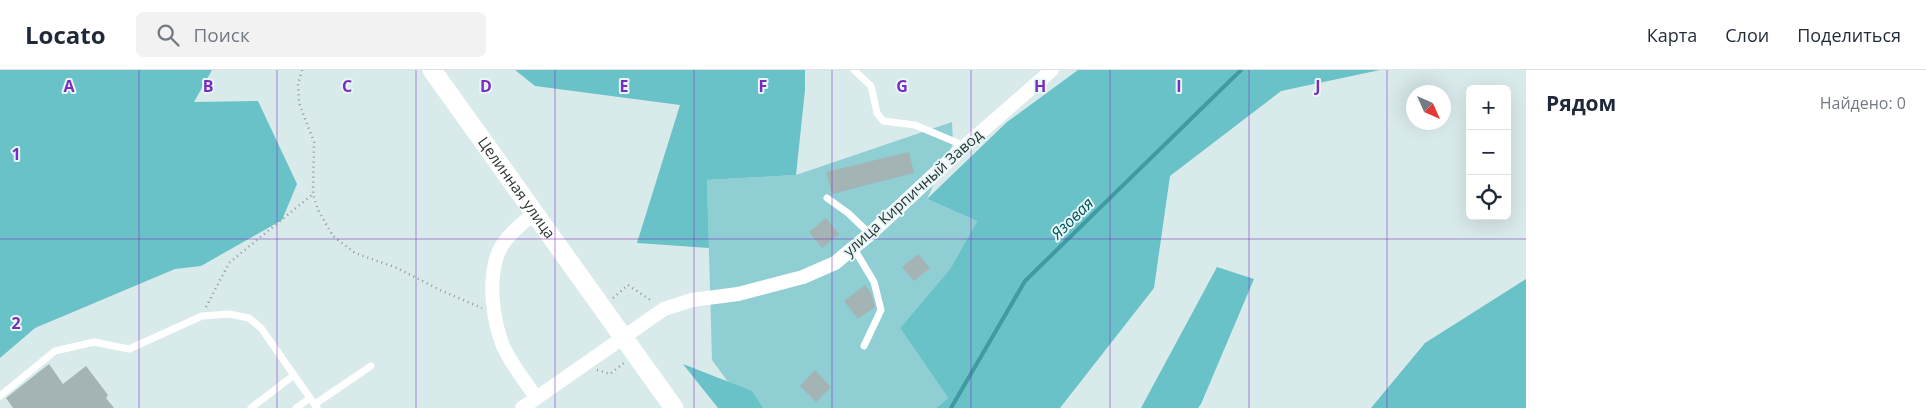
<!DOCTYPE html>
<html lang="ru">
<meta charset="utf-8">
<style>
:root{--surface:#fff;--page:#f2f2f3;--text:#1f2937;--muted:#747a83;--line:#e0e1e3}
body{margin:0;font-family:"Open Sans",sans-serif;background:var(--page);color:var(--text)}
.controls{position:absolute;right:15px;top:15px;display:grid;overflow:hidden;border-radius:8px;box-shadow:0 5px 20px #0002}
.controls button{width:45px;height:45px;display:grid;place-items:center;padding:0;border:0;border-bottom:1px solid var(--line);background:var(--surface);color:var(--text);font:25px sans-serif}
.compass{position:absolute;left:1406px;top:15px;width:45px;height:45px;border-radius:50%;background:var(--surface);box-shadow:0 5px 20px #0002;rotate:135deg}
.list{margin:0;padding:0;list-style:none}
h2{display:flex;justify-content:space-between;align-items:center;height:65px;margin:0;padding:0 20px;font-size:21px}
h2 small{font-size:16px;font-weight:400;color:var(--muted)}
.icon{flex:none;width:28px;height:28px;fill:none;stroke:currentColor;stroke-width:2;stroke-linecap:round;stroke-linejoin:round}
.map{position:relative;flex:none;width:1526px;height:338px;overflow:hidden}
header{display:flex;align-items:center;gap:30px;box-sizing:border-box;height:70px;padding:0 25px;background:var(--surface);border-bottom:1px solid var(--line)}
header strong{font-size:24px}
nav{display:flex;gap:28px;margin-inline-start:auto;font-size:18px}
.search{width:350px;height:45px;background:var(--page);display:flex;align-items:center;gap:12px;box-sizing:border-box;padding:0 18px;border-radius:8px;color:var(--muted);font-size:19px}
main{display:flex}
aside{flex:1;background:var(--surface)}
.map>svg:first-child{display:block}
.green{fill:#8fced3}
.forest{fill:#69c2c8}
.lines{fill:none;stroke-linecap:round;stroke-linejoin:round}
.stream{stroke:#3f9aa1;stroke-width:4}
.building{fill:#a4b3b4}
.path{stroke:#8e9a9b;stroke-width:2.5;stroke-dasharray:1 4;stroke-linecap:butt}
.service{stroke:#fff;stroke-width:7}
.minor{stroke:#fff;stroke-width:14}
.secondary{stroke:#fff;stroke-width:19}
.grid{fill:none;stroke:#7b2cbf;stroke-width:1;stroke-opacity:0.55}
.labels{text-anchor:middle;stroke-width:4;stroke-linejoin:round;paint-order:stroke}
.street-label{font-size:15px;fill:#2f3535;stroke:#e6f7f8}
.water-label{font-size:16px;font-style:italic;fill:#00555a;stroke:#e6f7f8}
.grid-label{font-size:16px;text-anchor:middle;font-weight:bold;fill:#7b2cbf;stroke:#e6f7f8;stroke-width:4;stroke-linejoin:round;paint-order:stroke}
</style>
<header>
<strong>Locato</strong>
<div class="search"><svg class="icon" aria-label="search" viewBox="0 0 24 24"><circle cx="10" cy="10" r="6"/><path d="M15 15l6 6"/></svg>Поиск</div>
<nav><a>Карта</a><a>Слои</a><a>Поделиться</a></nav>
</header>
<main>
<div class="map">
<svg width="1526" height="338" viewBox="0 0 1526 338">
<rect width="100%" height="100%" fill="#d9eaeb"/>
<path class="green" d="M952 52 953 74 927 129 977 151 950 199 900 258 948 328 936 338H747L712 290 707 110 796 105Z"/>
<path class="forest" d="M0 0H212L194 32 258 31 297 114 282 150 201 196 175 199 35 258 0 288Z
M515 0H805V20L796 105 707 110 709 178 637 173 680 35 535 16Z
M1078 0H1380L1281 21 1170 106 1154 218 1060 338H936L948 328 900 258 950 199 977 151 927 129 1007 52Z
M1217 197 1254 209 1201 334 1198 338H1141Z
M1526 209V338H1371L1425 273Z
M683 294 752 321 763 338H718Z"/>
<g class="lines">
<path class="stream" d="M951 338 1025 211 1241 0"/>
</g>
<path class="building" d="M909 82 914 103 832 124 826 102Z
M826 148 839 164 822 178 809 162Z
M918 184 930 198 914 211 902 197Z
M865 215 871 223 875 237 858 249 844 231Z
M49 294 63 314 86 296 108 325 106 328 114 338H13L6 328Z
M815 300 831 317 816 332 800 316Z"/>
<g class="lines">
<path class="path" d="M302 0 298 14 299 33 314 72 313 124 318 140 333 166 355 183 397 198 440 220 482 238
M613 228 628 215 652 231
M206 237 229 193 313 124
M597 300 610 304 624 293"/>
<path class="service" d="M854 0 871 16 877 43 883 51 915 55 965 76
M827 128 848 143 870 164
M853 177 874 212 881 240 864 276
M0 326 55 281 94 272 129 279 202 246 229 244 249 248 261 258 317 338
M315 334 371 296
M251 338 294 305
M296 338 310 328"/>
<path class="minor" d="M535 143C522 153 502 169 497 186 488 213 493 250 503 276 511 294 526 312 536 328
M522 338 664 239 692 230 738 224 803 207 835 193 870 164 965 76 1052 0"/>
<path class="secondary" id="s1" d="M432 0 674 338"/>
</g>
<path class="grid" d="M139 0V338M277 0V338M416 0V338M555 0V338M694 0V338M832 0V338M971 0V338M1110 0V338M1249 0V338M1387 0V338M0 169H1526"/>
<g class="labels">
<g class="street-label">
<text dy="5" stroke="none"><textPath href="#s1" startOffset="145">Целинная улица</textPath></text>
<text transform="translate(913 123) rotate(-42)" y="5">улица Кирпичный Завод</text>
</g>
<g class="water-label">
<text transform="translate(1072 148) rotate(-44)" y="6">Язовая</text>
</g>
</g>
<g class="grid-label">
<text x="69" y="22">A</text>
<text x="208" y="22">B</text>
<text x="347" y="22">C</text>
<text x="486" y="22">D</text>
<text x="624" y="22">E</text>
<text x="763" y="22">F</text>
<text x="902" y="22">G</text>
<text x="1040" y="22">H</text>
<text x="1179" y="22">I</text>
<text x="1318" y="22">J</text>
<text x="16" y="90">1</text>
<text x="16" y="259">2</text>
</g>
</svg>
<div class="controls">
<button>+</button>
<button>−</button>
<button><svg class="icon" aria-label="locate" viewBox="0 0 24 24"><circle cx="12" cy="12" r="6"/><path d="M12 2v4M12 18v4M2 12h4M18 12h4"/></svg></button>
</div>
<svg class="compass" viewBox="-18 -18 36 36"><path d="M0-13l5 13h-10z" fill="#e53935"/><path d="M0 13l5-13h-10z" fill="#747a83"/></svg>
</div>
<aside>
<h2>Рядом<small>Найдено: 0</small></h2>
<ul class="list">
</ul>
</aside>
</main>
